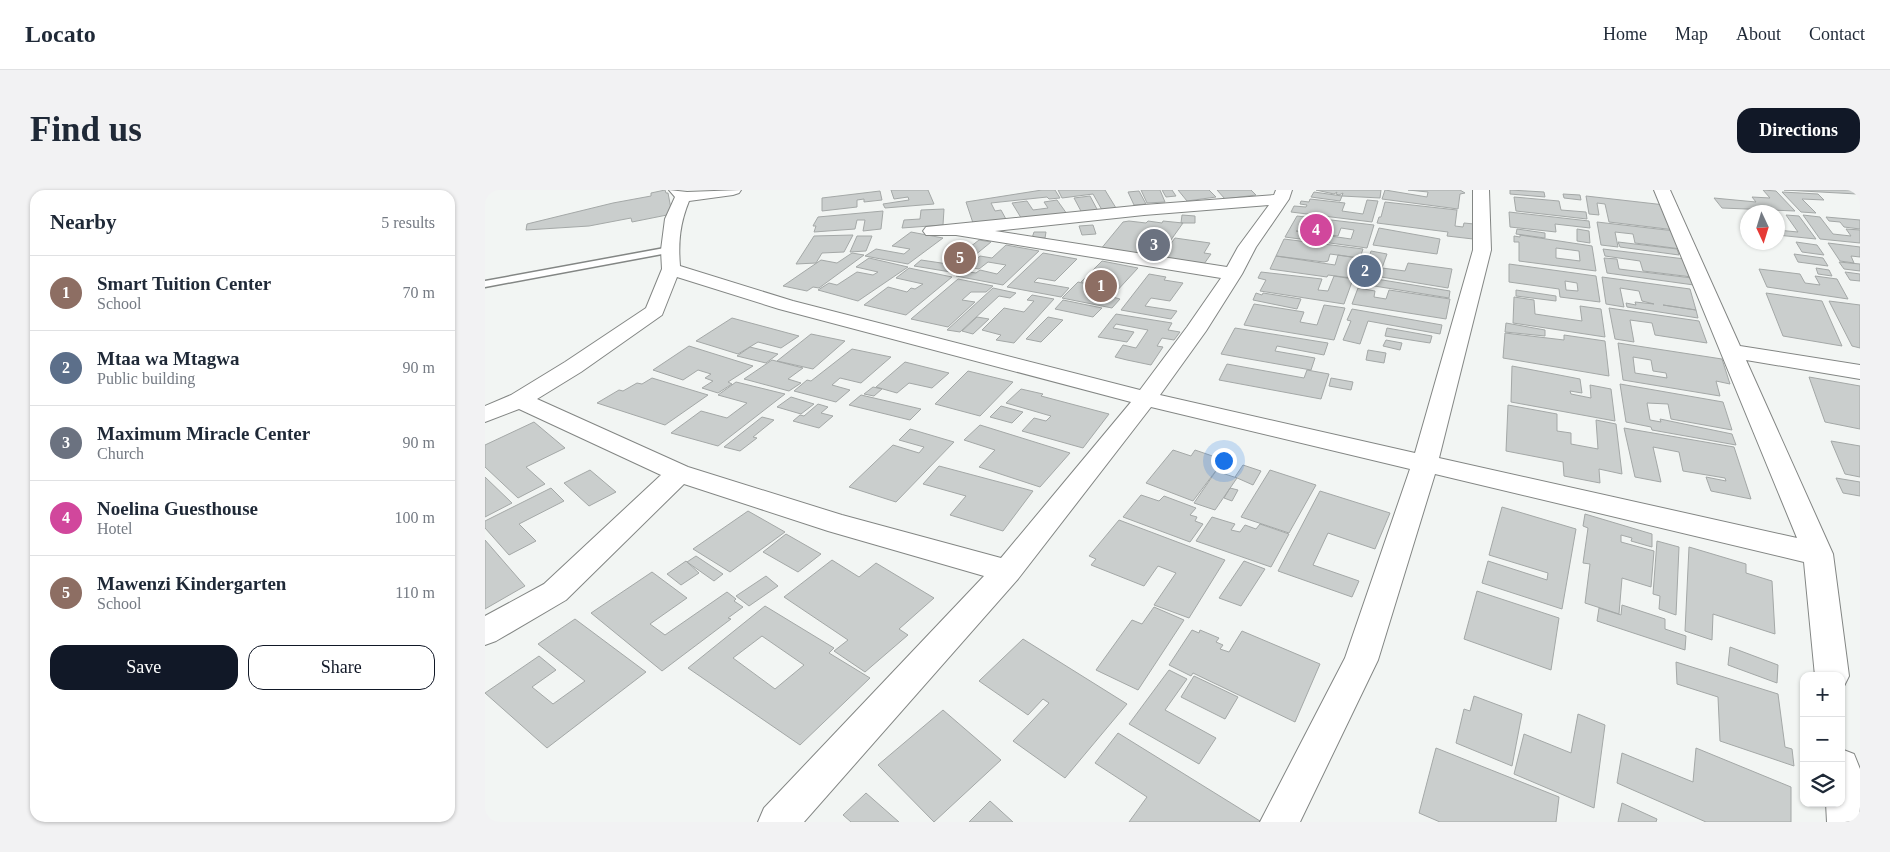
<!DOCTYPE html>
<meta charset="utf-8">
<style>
:root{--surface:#fff;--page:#f2f2f3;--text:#1f2937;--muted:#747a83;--line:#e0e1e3;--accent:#111827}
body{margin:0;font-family:Georgia,serif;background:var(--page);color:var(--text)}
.controls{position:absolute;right:15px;bottom:15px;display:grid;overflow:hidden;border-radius:10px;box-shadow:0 1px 4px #0004}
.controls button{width:45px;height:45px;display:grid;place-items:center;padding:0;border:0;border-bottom:1px solid var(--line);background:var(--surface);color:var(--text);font:25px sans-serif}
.compass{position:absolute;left:1255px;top:15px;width:45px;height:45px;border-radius:50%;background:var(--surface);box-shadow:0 1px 4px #0004;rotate:176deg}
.you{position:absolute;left:738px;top:270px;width:18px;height:18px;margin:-12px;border:4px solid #fff;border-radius:50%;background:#1a73e8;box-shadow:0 0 0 8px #1a73e833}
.badge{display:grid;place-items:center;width:32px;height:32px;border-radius:50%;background:var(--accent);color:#fff;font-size:16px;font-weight:700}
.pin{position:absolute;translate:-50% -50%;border:2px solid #fff;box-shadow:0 1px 5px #0006}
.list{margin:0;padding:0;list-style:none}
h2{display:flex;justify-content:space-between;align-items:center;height:65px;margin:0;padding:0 20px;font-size:21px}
h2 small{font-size:16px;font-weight:400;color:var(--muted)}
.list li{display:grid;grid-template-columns:32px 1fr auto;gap:15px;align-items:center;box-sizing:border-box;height:75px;padding:0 20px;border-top:1px solid var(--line)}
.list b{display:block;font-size:19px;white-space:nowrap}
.list p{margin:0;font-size:16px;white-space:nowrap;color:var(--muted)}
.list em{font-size:16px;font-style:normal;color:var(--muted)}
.actions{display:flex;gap:10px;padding:15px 20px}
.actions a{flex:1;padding:11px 0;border:1px solid var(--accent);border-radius:15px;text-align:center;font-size:18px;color:var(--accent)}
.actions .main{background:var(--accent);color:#fff}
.icon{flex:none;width:28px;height:28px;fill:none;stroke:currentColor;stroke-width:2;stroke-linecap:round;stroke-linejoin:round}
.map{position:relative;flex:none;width:1375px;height:632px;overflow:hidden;border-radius:15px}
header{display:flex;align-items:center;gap:30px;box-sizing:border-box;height:70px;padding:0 25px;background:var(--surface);border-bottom:1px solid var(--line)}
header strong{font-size:24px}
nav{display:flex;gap:28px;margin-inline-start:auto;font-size:18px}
.intro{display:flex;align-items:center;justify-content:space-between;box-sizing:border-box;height:120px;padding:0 30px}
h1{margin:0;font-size:35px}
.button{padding:12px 22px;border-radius:15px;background:var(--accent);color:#fff;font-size:18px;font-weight:700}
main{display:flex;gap:30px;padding:0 30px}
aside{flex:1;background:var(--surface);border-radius:15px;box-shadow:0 1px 4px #0004}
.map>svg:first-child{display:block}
.building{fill:#cacecd;stroke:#a4a8a7;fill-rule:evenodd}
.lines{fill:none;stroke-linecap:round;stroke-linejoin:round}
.service-casing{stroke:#838684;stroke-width:3}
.minor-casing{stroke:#838684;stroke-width:2}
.service{fill:#fff;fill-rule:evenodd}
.minor{fill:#fff;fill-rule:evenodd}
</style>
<header>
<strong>Locato</strong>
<nav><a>Home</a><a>Map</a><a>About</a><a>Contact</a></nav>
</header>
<div class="intro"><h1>Find us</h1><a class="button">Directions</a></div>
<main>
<aside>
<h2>Nearby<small>5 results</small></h2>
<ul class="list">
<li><span class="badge" style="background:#8d6e63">1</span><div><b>Smart Tuition Center</b><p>School</p></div><em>70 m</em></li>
<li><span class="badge" style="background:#5c6f8a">2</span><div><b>Mtaa wa Mtagwa</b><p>Public building</p></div><em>90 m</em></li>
<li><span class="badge" style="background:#6b7280">3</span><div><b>Maximum Miracle Center</b><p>Church</p></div><em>90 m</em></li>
<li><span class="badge" style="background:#d1479c">4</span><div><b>Noelina Guesthouse</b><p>Hotel</p></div><em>100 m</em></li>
<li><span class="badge" style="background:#8d6e63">5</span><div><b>Mawenzi Kindergarten</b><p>School</p></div><em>110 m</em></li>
</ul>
<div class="actions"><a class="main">Save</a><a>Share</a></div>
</aside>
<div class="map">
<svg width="1375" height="632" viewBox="0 0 1375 632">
<rect width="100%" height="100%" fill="#f2f5f3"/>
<path class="building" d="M180 0 181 3H183L187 24 147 32 146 28 104 36 41 40 42 34 128 13 166 6V3Z
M406 0H443L449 14 400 18 398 14 424 10 423 7 409 9Z
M557 0H570L575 8 564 9 562 7 506 13 510 21 516 20 522 31 489 36 481 12Z
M573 0H620L631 18 617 20 608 4 577 8Z
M656 0H675L680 12 662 13Z
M677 0H687L691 6 681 7Z
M693 0H724L731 7 702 11Z
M732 0H766L771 5 740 9Z
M831 0H896L895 8 857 6 858 3 854 5 851 4 852 2 849 4Z
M900 0 942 7 943 2 923 0H975L980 3 975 4 973 19 897 9Z
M1025 0 1059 2 1060 7 1025 4Z
M1278 0 1291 1 1310 21 1237 18 1229 8 1271 12 1267 7 1285 8Z
M1299 0H1367L1372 4Z
M395 1 397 10 379 12V9L372 10V17L337 21V8Z
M654 1 661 14 649 15 643 2Z
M829 2 857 6 855 11 826 7Z
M1297 2 1333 4 1339 10 1317 9 1331 23 1316 22Z
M1078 4 1095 5 1096 10 1079 8Z
M605 6 613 21 597 23 589 8Z
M1101 6 1180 15 1190 40 1124 32 1120 14 1112 13 1114 25 1104 24Z
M1029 7 1074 11 1076 20 1101 22 1102 29 1031 21Z
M825 9 860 13 857 21 878 24 882 10 893 11 887 32 806 22 809 16 821 17 822 15 815 14 816 11 824 12Z
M572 10 582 24 538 31 527 13 542 11 548 20 563 18 559 12Z
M900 12 972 20 970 36 978 37 979 33 989 34 988 49 962 46 963 42 892 33 894 27H896Z
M459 19 458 35 417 38 419 30 435 29 436 20Z
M398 21 396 39 378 41 380 30H372L370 39 329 42 331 36H328L329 34 333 27Z
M1024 22 1104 31 1105 38 1070 34 1071 42 1025 37Z
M697 25 710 26V33H696Z
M1301 25 1314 26 1331 49 1292 45V40L1313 42Z
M1318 25 1335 27 1348 44 1366 46 1361 39 1375 40V53L1335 49Z
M812 26 889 35 882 58 800 47ZM856 38 869 40 866 49 811 41 853 46Z
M1341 27 1375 30V39L1359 37 1355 32 1344 31Z
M644 31 661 33 663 31 677 33 678 31 698 33 673 68 615 60 638 32Z
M1112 32 1190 41 1196 59 1150 53 1148 44 1130 42 1133 57 1116 55Z
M608 35 611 44 597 45 594 36Z
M894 38 955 49 952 64 888 55Z
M1032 39 1060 43V48L1031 44Z
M1092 39 1104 41 1105 53 1092 51Z
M426 42 458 48 423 74 380 66 391 59 419 64 425 59 407 56Z
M549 42H561L560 48H547Z
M368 45 359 62 337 63 331 73 311 74 329 46Z
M1035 45 1107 56 1111 81 1034 71V52H1029V46L1035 47ZM1071 58 1094 61 1095 71 1071 68Z
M372 46H387L381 61 365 62Z
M690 48 725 53 719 63 726 64 719 74 676 67Z
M799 49 878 59 875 68 845 64 843 71 839 72 791 66Z
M494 50 506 52 489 66 476 64Z
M1133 52 1192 59 1194 65 1135 57Z
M1311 52 1332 55 1339 65 1317 62Z
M1343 53 1375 57V67L1366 66 1369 73 1355 71Z
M521 55 554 61 518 95 471 86 477 81 491 83 495 80 512 84 521 75 503 72 494 79 482 77 495 66 507 68Z
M1118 59 1200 69 1207 87 1158 81 1155 71 1120 66Z
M886 61 902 64 897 78 920 81 923 73 967 79 963 98 878 84Z
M367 63 379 65 334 98 328 97 322 101 298 96 336 70 352 73Z
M558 63 592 69 570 91 553 88 549 92 584 98 576 107 522 97Z
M1309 64 1338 68 1343 76 1313 72Z
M853 65 872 68 866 88 843 85 842 87 785 79 791 66 850 75Z
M474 66 489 68 472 83 429 76 436 70 463 74Z
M384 68 423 77 373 111 333 100 344 93 352 95 372 82 388 85 393 82 371 77Z
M1119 68 1132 69 1134 79 1207 88 1209 95 1122 83Z
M617 71 653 78 629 104 608 100 613 95 596 92Z
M1354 72 1375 74V81L1359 79Z
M1024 74 1111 86 1115 112 1075 107 1074 99 1024 92ZM1080 91 1092 93 1093 101 1081 100Z
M424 78 467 87 421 125 379 115 403 97 422 102 426 98 430 99 438 94 411 88Z
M1331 78 1344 80 1347 86 1333 84Z
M1274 79 1315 84 1320 93 1335 95 1330 86 1352 89 1363 109 1282 97Z
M776 82 837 89 833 100 843 101 849 86 868 89 859 114 775 101 781 90 773 88Z
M1360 82 1375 84V91L1365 90Z
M664 84 681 87 679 90 698 93 685 111 666 108 660 116 692 121 686 129 636 120Z
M879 87 965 101 964 108 877 94Z
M1117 87 1205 99 1211 120 1178 115 1211 120 1213 128 1142 117 1141 113 1151 115 1150 112 1169 114 1157 111 1154 101 1135 98 1139 117 1121 114Z
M473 89 508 96 501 102H486L477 110 490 112 463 137 426 129Z
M593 92 610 96 605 101 635 109 627 118 577 108Z
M508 98 531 103 525 108 514 106 475 142 462 140Z
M873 98 890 101 889 107 901 109 904 100 965 109 961 129 867 114Z
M1031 100 1071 106V111L1031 106Z
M771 103 777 105 778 103 816 109 812 119 768 110Z
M1281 103 1337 111 1357 156 1298 146Z
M547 105 569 109 529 153 511 150 516 145 497 140 519 118 539 122 549 111 542 110Z
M1029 107 1049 110 1050 124 1097 131 1095 116 1116 119 1120 147 1028 133Z
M578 110 617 118 608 127 570 119Z
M1344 111 1375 115V158L1367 156Z
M769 114 819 122 815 132 832 135 839 115 860 118 849 150 759 135Z
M1124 118 1214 131 1222 153 1170 145 1167 133 1145 130 1149 152 1130 149Z
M867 119 957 135 955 144 883 131 875 154 858 150 866 131 862 130Z
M631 124 687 133 683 140 695 142 689 150 677 148 672 156 678 157 666 175 642 170 630 167 638 155 651 158 663 140 631 134 628 138 649 142 642 152 613 147Z
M492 127 504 129 488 144 477 141Z
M563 127 578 130 556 152 541 149Z
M247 128 314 146 296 158 273 152 253 164 211 151Z
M1021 133 1060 140V146L1020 142Z
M750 138 843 153 839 165 792 156 790 161 830 168 826 180 736 164Z
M902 138 947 146 945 153 900 146Z
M1020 143 1079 150V145L1120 151 1124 186 1018 168Z
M326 144 360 151 328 179 292 171Z
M901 150 917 153 915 160 898 156Z
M1133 153 1237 169 1245 194 1231 191 1235 206 1138 190ZM1148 167 1166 170 1168 181 1181 183 1182 188 1150 183Z
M204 156 268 176 243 192 247 194 233 203 217 198 228 191 220 188 226 184 213 180 198 190 168 180Z
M265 157 293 164 281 173 252 166Z
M367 159 406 167 376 193 355 188 347 195 365 200 351 212 309 201 322 190 326 191Z
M883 160 901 163 899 173 881 170Z
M287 170 318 178 303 189 316 193 304 201 259 189Z
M420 172 464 183 447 198 424 193 412 203 391 197Z
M742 174 819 188 822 180 844 184 836 209 734 190Z
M1027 176 1095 189 1097 203 1085 201 1086 204 1106 208 1105 195 1126 199 1130 231 1026 212Z
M483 181 528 192 495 226 450 214Z
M1324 187 1375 196V239L1340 232Z
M167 188 223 205 180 235 112 213 134 200 138 201 152 193 157 194Z
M846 188 868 192 866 200 844 196Z
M251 192 300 204 233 256 186 243 216 221 242 228 262 213 233 205Z
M1135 194 1238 212 1247 240 1186 229 1183 214 1162 213 1165 230 1176 232 1175 229 1247 244 1251 255 1167 240 1166 237 1141 232Z
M388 197 397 199 389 206 379 204Z
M536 199 558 204 556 206 624 224 598 258 537 241 549 228 561 231 566 226 521 213Z
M376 205 436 219 425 230 364 215Z
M306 207 329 214 316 224 292 217Z
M333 214 343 217 336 223 348 226 334 238 308 231 315 225 319 226Z
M1023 215 1072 224V241L1086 243V254L1113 259 1111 230 1131 234 1137 284 1114 279 1115 293 1079 286 1078 272 1021 261Z
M516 216 538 222 527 233 505 227Z
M277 227 289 230 268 247 272 248 255 261 239 257Z
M49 232 80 258 41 277 60 294 33 308 0 277V255Z
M495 235 585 263 555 297 494 277 510 260 479 250Z
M1139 238 1249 257 1266 309 1226 301 1221 287 1241 291 1240 288 1198 281 1194 262 1168 257 1176 292 1150 287Z
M425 239 469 252 411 312 364 297 408 255 434 263 439 257 414 250Z
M1346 251 1375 256V287L1360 284Z
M688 260 706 266 710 260 739 270 708 311 661 293Z
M758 275 776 281 768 295 750 287Z
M454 276 548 301 518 341 465 325 481 306 438 294Z
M105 280 131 302 104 316 79 293Z
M785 280 831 295 804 343 756 327Z
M731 281 752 288 730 320 709 313Z
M0 287 27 313 0 327Z
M1351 288 1375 292V306L1358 303Z
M66 298 79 311 34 334 51 351 24 365 0 338V331Z
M745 298 753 300 747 311 739 308Z
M835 301 905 323 890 359 843 343 828 375 874 391 867 407 793 381Z
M656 305 674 311 679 306 711 318 705 325 712 327 710 331 718 334 705 352 638 327Z
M1017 317 1091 339 1077 419 997 393 1003 371 1062 390 1063 383 1004 365Z
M263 321 300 342 245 382 208 359Z
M1100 324 1167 344V357L1146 351 1147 348 1136 345V352L1169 361 1166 397 1137 388 1134 424 1100 413 1105 374 1098 373 1103 338 1098 336Z
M727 327 750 334 746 340 755 342 760 335 771 339 775 334 804 344 786 377 711 351Z
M634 330 740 370 704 428 669 415 691 383 673 376 659 396 606 375 611 369 604 366Z
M301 344 336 364 313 382 278 362Z
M0 350 40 396 0 419Z
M1172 351 1194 357 1191 425 1174 419 1175 406 1168 404Z
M1204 357 1261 374V383L1287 391 1290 444 1228 424 1227 450 1200 441Z
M211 366 238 384 229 391 202 372Z
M347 370 374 387 391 373 449 408 414 439 423 445 380 482 349 461 363 450 299 407Z
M201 371 214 383 196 395 182 384Z
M759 371 780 379 756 416 734 408Z
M167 382 202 408 165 434 180 445 242 402 251 409 249 411 258 417 243 428 246 429 177 481 106 423Z
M281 386 293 396 264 416 251 406Z
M992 401 1074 428 1066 480 979 449Z
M1137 415 1180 429V439L1201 446 1200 460 1112 431 1114 418 1136 425Z
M280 416 349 458 344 463 385 488 315 555 203 478ZM277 446 319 475 290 499 248 468Z
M669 417 699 430 653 500 611 480 647 430 657 434Z
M90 429 161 482 62 558 0 503 54 466 71 480 47 497 68 514 100 491 53 454Z
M707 440 714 443 715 440 734 448 731 452 738 455 735 459 744 462 757 441 835 474 810 532 708 483 706 486 684 475Z
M538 449 642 514 580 588 528 551 564 513 558 509 543 525 494 491Z
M1245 457 1293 475 1292 493 1243 475Z
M1191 472 1293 504 1300 557 1307 559 1309 576 1235 551 1233 507 1192 494Z
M684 480 702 489 680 520 731 548 714 574 644 534Z
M709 486 753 507 740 529 696 507Z
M989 506 1037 524 1027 576 971 553 979 519 985 521Z
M458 520 516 570 449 632 393 575Z
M1093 524 1120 535 1109 618 1029 584 1039 544 1086 563Z
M633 543 775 631 774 632H644L662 607 610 573Z
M951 558 1074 607 1071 632H955L934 623Z
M1211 558 1306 597V632H1221L1132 593 1137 563 1208 592Z
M381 603 414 632H366L358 625Z
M505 611 528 632H484Z
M1137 613 1172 629 1171 632H1133Z"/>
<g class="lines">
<g class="service-casing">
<path id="service" d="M185 57 188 58V62L0 97V91Z"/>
</g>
<g class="minor-casing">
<path id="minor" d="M184 0 202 2 256 0 254 3 248 5 204 11C195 33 193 52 195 76L308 111 655 200 702 137 736 88 471 45H441L438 41 441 37 659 15 789 5 791 0H807L804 9 771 57 757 84 721 141 675 205 930 263 988 60V0H1004L1006 60 954 268 1312 348 1169 0H1185L1255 156 1375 175V189L1261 170 1348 364 1364 486 1359 496 1356 497V486H1330L1319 372 950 284 893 470 815 632H775L860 468 925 279 666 217 533 389 319 632H273L279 618 499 386 343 341 199 294 81 410 11 451 0 455V426L59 394 176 285 34 219 0 232V216L26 205 80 172 161 118 177 79 176 60 180 29 190 7ZM784 15 753 57 742 77 510 41 659 25ZM192 87 294 119 646 212 516 368 357 325 203 277 52 209 96 182 177 125Z
M1356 559 1369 564 1375 579V632H1342L1341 613H1356Z"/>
</g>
<use href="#service" class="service"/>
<use href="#minor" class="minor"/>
</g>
</svg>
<div class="controls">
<button>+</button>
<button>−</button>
<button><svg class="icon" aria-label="layers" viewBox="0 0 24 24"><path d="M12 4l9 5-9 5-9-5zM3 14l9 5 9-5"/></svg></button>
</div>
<svg class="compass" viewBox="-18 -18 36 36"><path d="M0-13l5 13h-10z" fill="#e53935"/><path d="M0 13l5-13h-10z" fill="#747a83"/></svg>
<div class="you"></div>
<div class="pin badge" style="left:616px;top:96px;background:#8d6e63">1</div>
<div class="pin badge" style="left:880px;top:81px;background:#5c6f8a">2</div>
<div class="pin badge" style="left:669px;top:55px;background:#6b7280">3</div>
<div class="pin badge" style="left:831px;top:40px;background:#d1479c">4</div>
<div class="pin badge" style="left:475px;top:68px;background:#8d6e63">5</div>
</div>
</main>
